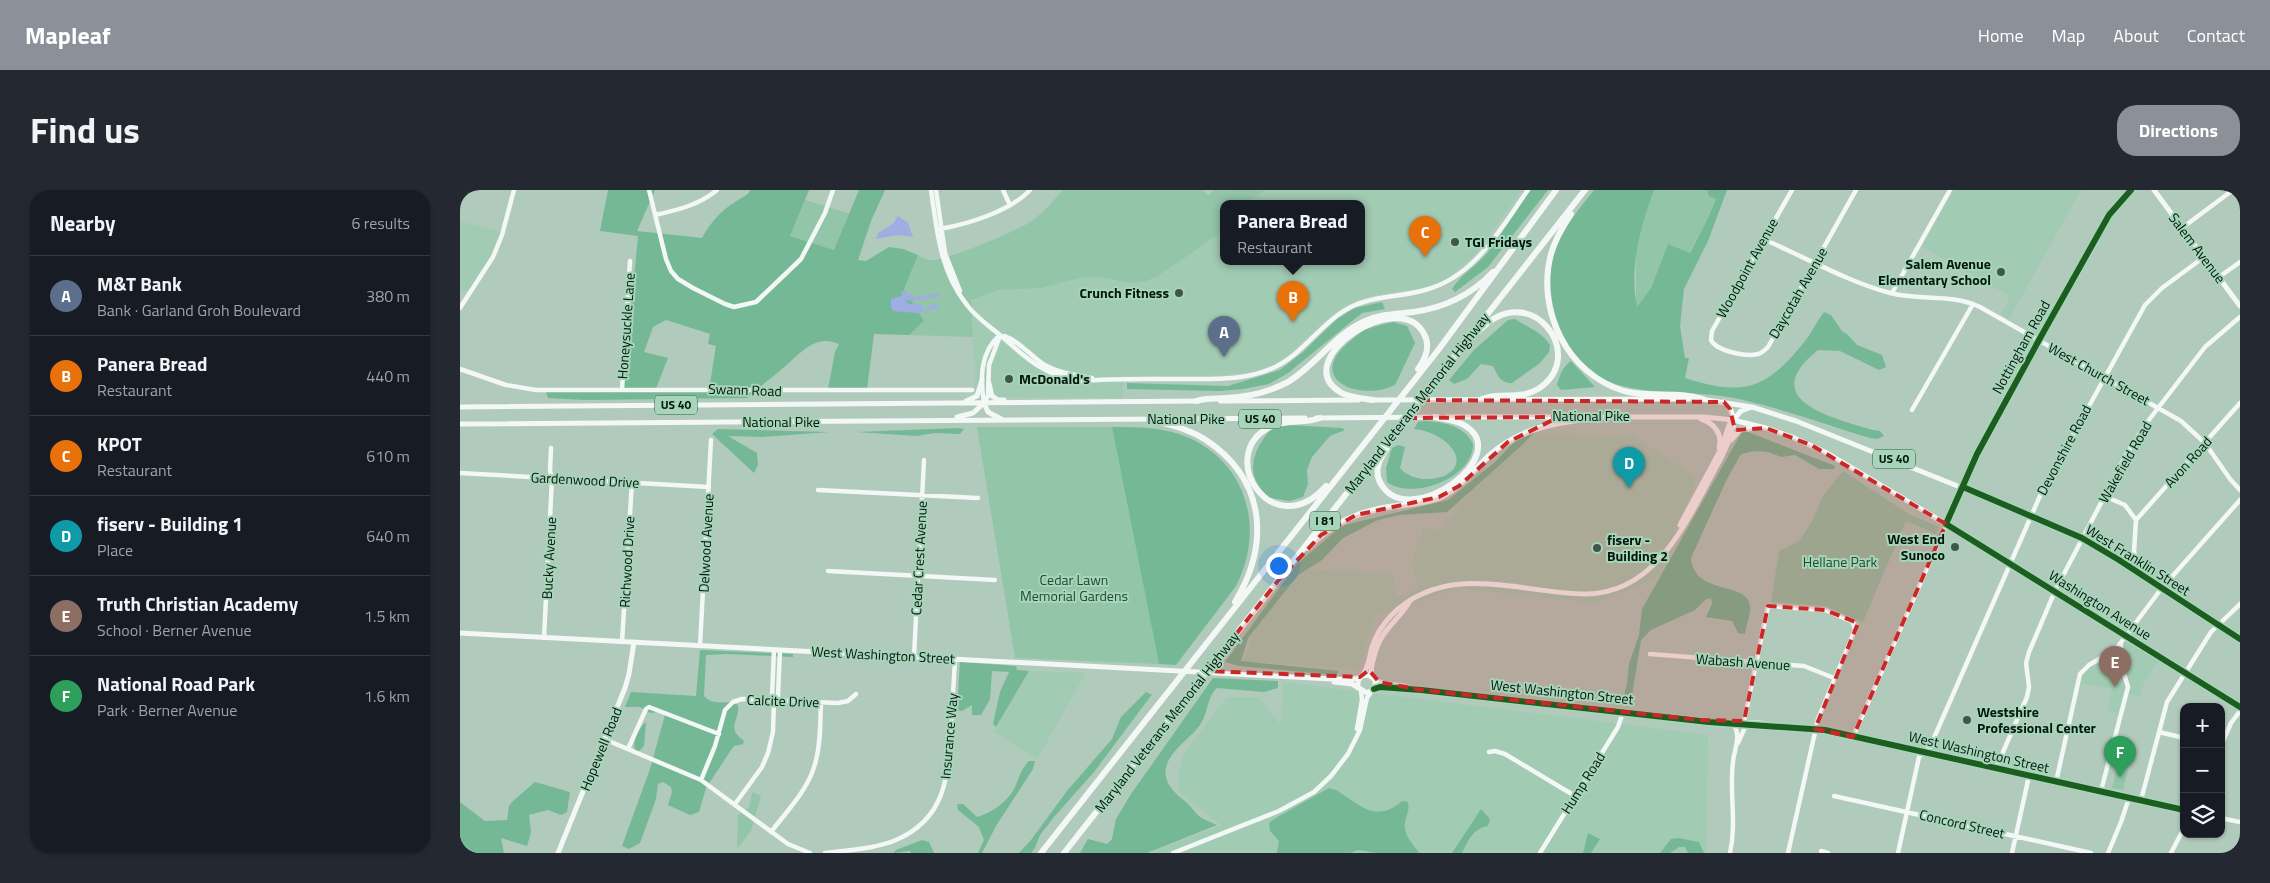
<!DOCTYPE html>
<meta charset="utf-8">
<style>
:root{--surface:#171b24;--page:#242831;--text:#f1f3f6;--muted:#9ea1a6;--line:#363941;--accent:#8c9099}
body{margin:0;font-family:"Titillium Web",sans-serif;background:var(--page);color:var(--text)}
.controls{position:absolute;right:15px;bottom:15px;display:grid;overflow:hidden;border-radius:10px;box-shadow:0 1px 4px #0004}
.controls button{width:45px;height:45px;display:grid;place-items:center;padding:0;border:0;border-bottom:1px solid var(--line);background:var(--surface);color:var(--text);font:25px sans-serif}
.you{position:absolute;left:818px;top:375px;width:18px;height:18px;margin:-12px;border:4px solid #fff;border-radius:50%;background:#1a73e8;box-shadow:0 0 0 8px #1a73e833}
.badge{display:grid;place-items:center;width:32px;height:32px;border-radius:50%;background:var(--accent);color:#fff;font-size:16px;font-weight:700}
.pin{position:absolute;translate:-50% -41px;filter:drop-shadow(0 1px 2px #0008)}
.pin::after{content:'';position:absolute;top:26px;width:18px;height:15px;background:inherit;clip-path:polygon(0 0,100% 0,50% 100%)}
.popup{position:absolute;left:760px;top:10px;width:145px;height:65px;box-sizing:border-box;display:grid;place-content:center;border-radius:10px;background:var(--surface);filter:drop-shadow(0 1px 4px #0005);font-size:16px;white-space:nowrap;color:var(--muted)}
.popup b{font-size:19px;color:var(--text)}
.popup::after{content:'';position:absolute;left:50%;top:100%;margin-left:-10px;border:10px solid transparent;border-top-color:var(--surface)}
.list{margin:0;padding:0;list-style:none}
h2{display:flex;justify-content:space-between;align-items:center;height:65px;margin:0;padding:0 20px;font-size:21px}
h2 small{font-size:16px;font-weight:400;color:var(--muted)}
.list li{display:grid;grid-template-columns:32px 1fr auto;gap:15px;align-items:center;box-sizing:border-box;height:80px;padding:0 20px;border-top:1px solid var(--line)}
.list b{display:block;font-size:19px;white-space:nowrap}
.list p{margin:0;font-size:16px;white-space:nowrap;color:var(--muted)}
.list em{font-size:16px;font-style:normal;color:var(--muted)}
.icon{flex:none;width:28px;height:28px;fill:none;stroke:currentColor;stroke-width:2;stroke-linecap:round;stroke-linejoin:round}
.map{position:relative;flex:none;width:1780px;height:663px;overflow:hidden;border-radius:20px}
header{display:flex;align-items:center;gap:30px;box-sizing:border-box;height:70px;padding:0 25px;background:var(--accent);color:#fff}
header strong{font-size:24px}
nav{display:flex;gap:28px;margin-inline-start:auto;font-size:18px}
.intro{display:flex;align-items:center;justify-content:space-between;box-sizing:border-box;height:120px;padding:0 30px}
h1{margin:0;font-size:35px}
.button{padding:12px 22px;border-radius:20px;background:var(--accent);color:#fff;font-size:18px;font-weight:700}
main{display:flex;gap:30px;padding:0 30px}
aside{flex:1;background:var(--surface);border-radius:20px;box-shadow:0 1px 4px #0004}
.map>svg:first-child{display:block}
.built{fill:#a2cbb3}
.green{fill:#93c5a9}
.forest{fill:#75b896;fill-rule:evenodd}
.water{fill:#9fade3}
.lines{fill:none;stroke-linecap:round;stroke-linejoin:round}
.minor{stroke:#f3f7f5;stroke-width:4.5}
.major{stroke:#f3f7f5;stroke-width:5}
.highway{stroke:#f3f7f5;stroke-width:6}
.cycleway-casing{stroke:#a6d5b9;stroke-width:9}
.cycleway{stroke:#1b5e20;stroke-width:6}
.marked{fill:#cc2727;fill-opacity:0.2;stroke:#cc2727;stroke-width:4;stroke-dasharray:10 6;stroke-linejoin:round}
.poi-dot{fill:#41554a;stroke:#a6d5b9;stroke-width:2}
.labels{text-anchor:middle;stroke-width:4;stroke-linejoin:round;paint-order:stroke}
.shield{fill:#a6d5b9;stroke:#354f41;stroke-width:1}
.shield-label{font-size:12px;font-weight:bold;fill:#05160d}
.poi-label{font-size:14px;font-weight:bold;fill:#05160d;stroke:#a6d5b9;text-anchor:start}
.street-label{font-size:14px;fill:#05160d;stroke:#a6d5b9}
.park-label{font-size:14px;fill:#1f4a34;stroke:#a6d5b9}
</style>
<header>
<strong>Mapleaf</strong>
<nav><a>Home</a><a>Map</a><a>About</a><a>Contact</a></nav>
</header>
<div class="intro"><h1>Find us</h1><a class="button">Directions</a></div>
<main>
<aside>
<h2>Nearby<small>6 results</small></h2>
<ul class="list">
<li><span class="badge" style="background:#5c6f8a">A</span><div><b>M&amp;T Bank</b><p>Bank · Garland Groh Boulevard</p></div><em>380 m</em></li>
<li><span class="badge" style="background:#e8710a">B</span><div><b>Panera Bread</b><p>Restaurant</p></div><em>440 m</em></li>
<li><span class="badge" style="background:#e8710a">C</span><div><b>KPOT</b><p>Restaurant</p></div><em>610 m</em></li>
<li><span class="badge" style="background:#0f9aa8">D</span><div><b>fiserv - Building 1</b><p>Place</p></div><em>640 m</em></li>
<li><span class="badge" style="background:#8d6e63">E</span><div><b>Truth Christian Academy</b><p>School · Berner Avenue</p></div><em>1.5 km</em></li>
<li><span class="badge" style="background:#2e9e5b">F</span><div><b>National Road Park</b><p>Park · Berner Avenue</p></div><em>1.6 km</em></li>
</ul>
</aside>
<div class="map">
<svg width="1780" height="663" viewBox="0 0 1780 663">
<rect width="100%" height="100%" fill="#b0cabb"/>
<path class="built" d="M805 0H1062L1018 61 996 82 982 91 962 98 913 105 897 110 880 119 865 131 828 165 814 174 797 181 765 185 663 186V208L516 207 511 110 539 100 582 98 620 88 637 87 656 91 684 92 698 86 764 39V71H902V13H786Z
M1494 0H1621L1549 129 1541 124 1550 106 1462 57Z
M0 31 45 43 33 71 12 103 0 99Z
M1073 245 1172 246 1237 287 1196 388 1136 413 997 398 916 426 899 479 784 471 797 434 843 379 932 383 937 407 959 399 952 374 963 338 981 342 1011 298Z
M1664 451 1698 471 1683 495 1680 506 1664 503 1658 523 1647 520 1652 499 1619 493 1622 486 1630 477 1638 474H1650Z
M569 481 626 483 577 569 534 542Z
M823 492 1248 545 1246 663H690L761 635 719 601 718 587 723 565 767 507H798L821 535Z"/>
<path class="green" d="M603 0H742L749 6 754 0H805L786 13H764L763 41 698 86 684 92 670 93 637 87 620 88 582 98 539 100 511 110 513 147 449 145 464 131 444 99 458 65C461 67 466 69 469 70 484 72 560 40 573 30 585 21 594 10 603 0Z
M1194 0H1247L1256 8 1248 28 1229 63 1208 55 1191 98 1176 118V60L1183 30Z
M345 10 391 24 374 60 330 46Z
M517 237H652L699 474 555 468Z
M1383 281 1449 324 1479 337 1476 344 1446 331 1403 432 1365 416 1311 412 1319 361 1339 351 1351 333 1363 306Z
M1658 574 1669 576 1663 600 1652 598Z
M292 602 301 606 291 641 277 659 278 625 289 618Z"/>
<path class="forest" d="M148 0H195L177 41 242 48C255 25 266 17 288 4L290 0H349L330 46 374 60 399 0H425L411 31 398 70 406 71 429 57 443 59 458 65 444 99 464 131 449 145 414 144 407 199H368L375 162 379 154C355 143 340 164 323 178 311 189 298 197 287 208L125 210 88 208 86 202H163L178 46 140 41ZM206 130 250 144 248 154 256 156 249 200 195 201 208 168 184 162 193 137Z
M1070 0H1088L1028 77 995 102 992 99C1001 84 1017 76 1028 62 1043 43 1056 20 1070 0Z
M1134 0H1194C1180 38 1169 77 1177 117L1191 98 1208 54 1230 63 1248 28 1256 9 1249 6 1247 0H1267L1248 51 1224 99 1220 136 1225 168H1229L1225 188C1284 207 1307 199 1345 151 1352 142 1357 131 1364 122L1371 125 1382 141 1388 145 1397 155 1422 165 1426 177 1419 180 1380 161 1358 160C1295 210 1373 228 1413 240L1420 241 1424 246 1417 249 1410 248C1367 235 1323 219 1279 209 1238 200 1195 206 1155 194 1104 178 1078 104 1096 57 1104 36 1120 18 1134 0Z
M922 112 925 119 902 123 828 183 809 194 783 199 759 201 667 199V193L768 196 820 180 843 162 877 129 895 118Z
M1055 129C1068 138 1081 141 1090 155L1089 162 1080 173 1052 193C1040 193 1038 186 1033 176L1021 174 1007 189 994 194 989 190 1014 160 1048 130Z
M933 132 947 136 955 153 935 195C901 212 845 190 888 153 894 148 900 142 907 139 915 136 924 134 933 132Z
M1111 171 1135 197 1101 200 1097 195C1100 185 1102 177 1111 171Z
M965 231C984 232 1005 236 1013 254 1014 288 952 311 927 292L926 278 932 258 938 255 945 257 940 278C960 302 1021 284 986 252 977 245 966 240 954 239L958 232Z
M828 235 882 238 885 240 870 246 852 267 847 280 848 294 843 307 830 311 810 308C782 285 793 259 813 237Z
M652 237C678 237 703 237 727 247 788 273 805 340 776 396L716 475 699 474Z
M498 238 504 239 500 244 474 243 457 246 397 242Z
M258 239 370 242 301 247 268 246 297 263 298 275 294 283 252 244Z
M1283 240 1375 276 1374 279H1359L1335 265 1321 267 1308 262 1295 261 1281 264 1266 291 1231 368C1234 406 1288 391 1290 416 1291 425 1286 435 1285 444L1278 443 1272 431 1246 427 1252 414 1251 408 1245 410 1235 420 1191 440 1181 450 1172 505 1166 509 1164 505 1167 493 1169 474 1179 445 1182 419Z
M1075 242 1061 256 987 322 939 325 918 330 883 348 862 370 838 385 788 448 781 471 879 481 876 485 779 476 765 472 837 374 878 339 885 335 988 310 1035 272 1060 246Z
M240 460 333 464V467L268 464 246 465 244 506C255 518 267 508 278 515 280 532 265 537 284 551L283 554 274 556 271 560 246 598 239 622 230 625 208 615 212 602 211 597 203 592 198 594 196 609 180 653 169 659 162 656 190 579 205 525 198 522 190 523 180 517H165L171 502 236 506Z
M500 472 556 476 557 480 569 481 536 537 533 534 540 502 549 482 532 481 530 509 521 525H512V515L502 521 497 520Z
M753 488 818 491V498L804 502 757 498C747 506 748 524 740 535 731 548 709 561 706 578 703 594 716 604 726 612 731 616 734 622 739 626 744 630 751 632 757 635L687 663H620L628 649 647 654 652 649 656 629 671 604Z
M686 502 692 505 690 507 634 582 594 627 580 645 575 658 571 663H559L571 650 607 601 652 549 661 527Z
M186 532 184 556 177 563C170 554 178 539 186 532Z
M569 571H575L573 579 536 636 522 663H518L524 650 519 637 498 620 497 614H503L517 627C532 623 550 610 556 595 560 584 561 580 569 571Z
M75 592 110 602 107 622 101 625 88 620 69 625 71 642 67 656 41 648 44 663H0V612L25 631 47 630 49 616 53 611Z
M869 598 876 600C900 615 916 634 942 611L948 612C950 621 946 625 945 633 943 645 953 654 959 663H916L898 660 890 663H817L819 651 810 641 809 633 814 629Z
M1021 619 1030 629 1028 636C1013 638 1008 651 1002 663H992Z
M1128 643 1140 649 1131 663H1123Z
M1218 648 1239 652 1244 663H1228L1225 657H1219L1210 663H1200L1211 649Z
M462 650 469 652 474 663H451L450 661 433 663 436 660Z"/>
<path class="water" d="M438 26 448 33 453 47 438 45 416 49 418 43 433 34Z
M444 101 454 107 481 103 479 106 454 111 444 110 449 114H461L463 119 470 117 472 113 481 117 456 123 433 121 431 117V109L442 106 441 102Z"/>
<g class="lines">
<path class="minor" d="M189 0 206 69 211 81 218 89 233 98 265 114 274 117 296 112 341 69 365 23 373 0
M471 0C477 41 480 82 507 115 518 130 534 139 547 151 569 171 589 187 620 191 654 188 688 189 722 189 753 189 786 191 815 177 846 162 863 129 895 115 917 105 942 107 965 100 1015 87 1040 39 1068 0
M476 0 485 63 500 101
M543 0 550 15
M1332 0 1252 141 1251 150C1256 161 1286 167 1298 164 1302 163 1305 160 1308 157L1396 0
M195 25C218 20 239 15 257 0
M1722 38 1773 0
M480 39C508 34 551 21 570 0
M1303 49C1345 67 1386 91 1430 103 1460 111 1491 103 1520 117L1721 231 1745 253 1770 289 1780 300
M1759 87 1780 72
M1432 103 1490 0
M0 118 33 67 42 45 54 0
M544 146C559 151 570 165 583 174 598 183 615 185 632 188
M0 179 46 195 76 200H512
M162 200 170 71
M524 213C520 188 520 162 540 145
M524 213 528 206 529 175 540 146
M1452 220 1513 114
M0 283 249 297
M358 300 518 308
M1644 306 1665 315 1676 330 1674 362 1681 385
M1676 330 1780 213
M1659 370 1669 368 1674 362
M368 381 535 390
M84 448 92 288 90 281 91 258
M162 452 172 292
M240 456 251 250
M1190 464 1344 476 1374 488
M454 467 464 270
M1640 470 1652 472 1662 479
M915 490 923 493 945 496
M914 499 920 497 961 500 1249 532 1365 540 1724 620
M314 510 318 506 320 460
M1244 530 1302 533 1307 535
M1284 531 1308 416 1365 420 1393 432 1395 440 1358 529 1328 663
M897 539 902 510 901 501
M1699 542 1724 548
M1393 547 1517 264 1649 25 1671 0
M144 549 241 590 328 654 350 663
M1278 553 1286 535
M1761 556 1771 533 1780 521
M168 559 186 519 189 517 259 544
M1029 562 1035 561 1045 564 1115 606
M1536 578 1567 507 1569 497 1566 473 1569 462 1595 401 1666 265 1685 235 1745 157 1780 127
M241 590 255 556 265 520 273 512 282 509 378 513 388 511 396 504
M1596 592 1620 484 1629 475 1656 459 1701 399 1780 310
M1641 601 1668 497 1661 474V455
M1374 606 1631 663
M1681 610 1707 512 1751 442 1780 414
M275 614 302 577 308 563 313 542 314 510 312 506 314 460
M1761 628 1780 632
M311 642C327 621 348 600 355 574 361 554 360 533 361 513
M1361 661 1368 663
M365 663C388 660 415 659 436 650 487 628 488 585 491 537 492 514 494 492 495 469
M713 663 819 621 854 602 871 586 888 564 900 540 907 508 911 502
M1080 663 1158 537 1163 522
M1270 663C1277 632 1269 603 1273 572 1274 560 1282 545 1273 534
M1438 663 1459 567 1470 557 1583 299 1685 115 1702 98 1744 67
M1552 663 1569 586
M1648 663 1661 632 1669 608
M1711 663 1724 638"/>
<path class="major" d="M1694 0 1780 116
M529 193 532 206 538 210H544
M1240 209 1292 217 1336 231 1587 332 1645 361 1780 449
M910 210 1229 209
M506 211 517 206 522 190
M760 211 899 210
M524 213 528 222 541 229
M0 217 739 211
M497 227 513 223 524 213
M986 227H1244L1273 230 1306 238 1332 247 1365 262 1486 334 1780 517
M856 228 978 227
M1241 229C1254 233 1263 244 1259 258
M0 234 845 228
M1271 250 1280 240 1295 238
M1220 335 1261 259 1269 235 1281 221 1292 217
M0 443 890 490 900 487
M902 486C909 477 909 468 912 457 920 433 939 414 962 404 991 390 1020 393 1051 396 1075 399 1101 404 1126 404 1200 403 1229 325 1260 270 1268 254 1283 226 1264 212
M913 487C910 480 912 474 914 467 921 438 937 433 950 411
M874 492 892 494 907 503 915 498V490L909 485 902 486 898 491V498
M98 663 165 498 169 484 174 452"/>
<path class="highway" d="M1111 24C1103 36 1095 50 1091 64 1076 120 1107 184 1164 201 1190 208 1218 201 1243 209
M1019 141C1070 86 1130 166 1078 199 1060 210 1039 202 1022 209
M913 210C902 208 889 208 880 202 828 170 940 96 964 144 971 156 966 168 958 179
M736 211C746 208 756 209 766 208 787 207 809 202 828 192 856 175 875 144 905 131 920 124 937 124 953 122 984 118 1012 104 1033 82
M860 228C844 234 826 229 810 237 754 265 813 356 866 296
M689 229C708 235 728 238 746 250 806 290 810 354 775 412
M927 258C920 269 913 281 921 294 949 342 1056 265 1004 235 996 230 984 229 974 227
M848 358C872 332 902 320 936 316 951 314 967 313 981 307 1001 297 1014 280 1030 265 1058 241 1089 233 1125 229L1129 227
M581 663 979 159 1096 0
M604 663 1125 0"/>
<g class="cycleway-casing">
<path id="cycleway" d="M1671 0 1649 25 1579 150 1517 264 1486 334 1780 517
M1503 297 1622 348 1659 370 1780 449
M914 499 920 497 961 500 1249 532 1365 540 1724 620"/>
</g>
<use href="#cycleway" class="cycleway"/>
</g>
<path class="marked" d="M960 210 1264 212 1270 219 1275 240 1306 238 1351 255 1486 334 1393 547 1355 539 1398 433 1365 420 1308 416 1284 531 1240 530 961 500 919 492 909 480 900 487 747 481 817 392 861 345 896 325 979 307 999 296 1048 252 1099 227 947 228Z"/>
<g class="poi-dot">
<circle cx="995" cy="52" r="5"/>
<circle cx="1541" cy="82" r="5"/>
<circle cx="719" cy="103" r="5"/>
<circle cx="549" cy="189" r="5"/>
<circle cx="1495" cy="357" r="5"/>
<circle cx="1137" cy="358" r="5"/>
<circle cx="1507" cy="530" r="5"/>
</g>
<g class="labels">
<g class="shield">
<rect x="195" y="205.5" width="42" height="19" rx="4"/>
<rect x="779" y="219.5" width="42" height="19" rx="4"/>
<rect x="1413" y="259.5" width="42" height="19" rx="4"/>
<rect x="850" y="321.5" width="30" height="19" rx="4"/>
</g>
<g class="shield-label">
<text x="216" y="219">US 40</text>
<text x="800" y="233">US 40</text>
<text x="1434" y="273">US 40</text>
<text x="865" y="335">I 81</text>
</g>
<g class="poi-label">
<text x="1005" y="57">TGI Fridays</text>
<text x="1531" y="79" text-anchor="end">Salem Avenue<tspan x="1531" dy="16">Elementary School</tspan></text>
<text x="709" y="108" text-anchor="end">Crunch Fitness</text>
<text x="559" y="194">McDonald's</text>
<text x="1485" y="354" text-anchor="end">West End<tspan x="1485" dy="16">Sunoco</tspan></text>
<text x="1147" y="355">fiserv -<tspan x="1147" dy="16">Building 2</tspan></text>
<text x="1517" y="527">Westshire<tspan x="1517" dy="16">Professional Center</tspan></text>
</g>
<g class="street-label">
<text transform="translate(1737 58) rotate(53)" y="5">Salem Avenue</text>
<text transform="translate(1287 78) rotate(-61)" y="5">Woodpoint Avenue</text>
<text transform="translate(1338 103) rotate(-60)" y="5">Daycotah Avenue</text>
<text transform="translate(166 136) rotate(-86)" y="5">Honeysuckle Lane</text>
<text transform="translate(1561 157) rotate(-61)" y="5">Nottingham Road</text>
<text transform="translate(1639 184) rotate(29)" y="5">West Church Street</text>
<text transform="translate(285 200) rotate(2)" y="5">Swann Road</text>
<text transform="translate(957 213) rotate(-52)" y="5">Maryland Veterans Memorial Highway</text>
<text x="1131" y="231">National Pike</text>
<text x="726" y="234">National Pike</text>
<text x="321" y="237">National Pike</text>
<text transform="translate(1604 260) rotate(-62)" y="5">Devonshire Road</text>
<text transform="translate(1665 272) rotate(-60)" y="5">Wakefield Road</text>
<text transform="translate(1728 272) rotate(-48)" y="5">Avon Road</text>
<text transform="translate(125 290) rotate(3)" y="5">Gardenwood Drive</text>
<text transform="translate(246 353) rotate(-87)" y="5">Delwood Avenue</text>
<text transform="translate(89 368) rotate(-87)" y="5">Bucky Avenue</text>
<text transform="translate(459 368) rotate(-87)" y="5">Cedar Crest Avenue</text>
<text transform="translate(1678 370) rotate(32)" y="5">West Franklin Street</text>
<text transform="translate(167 372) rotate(-87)" y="5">Richwood Drive</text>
<text transform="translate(1640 415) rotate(32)" y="5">Washington Avenue</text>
<text transform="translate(423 465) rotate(3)" y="5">West Washington Street</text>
<text transform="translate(1283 472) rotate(4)" y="5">Wabash Avenue</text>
<text transform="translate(1102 502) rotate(6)" y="5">West Washington Street</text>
<text transform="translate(323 511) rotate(2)" y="5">Calcite Drive</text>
<text transform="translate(707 532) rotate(-52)" y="5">Maryland Veterans Memorial Highway</text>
<text transform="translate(489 546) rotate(-85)" y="5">Insurance Way</text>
<text transform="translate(141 559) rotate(-68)" y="5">Hopewell Road</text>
<text transform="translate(1519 562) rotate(13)" y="5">West Washington Street</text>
<text transform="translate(1123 593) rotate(-58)" y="5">Hump Road</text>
<text transform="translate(1502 634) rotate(13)" y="5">Concord Street</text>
</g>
<g class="park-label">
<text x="1380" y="377">Hellane Park</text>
<text x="614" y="395">Cedar Lawn<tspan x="614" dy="16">Memorial Gardens</tspan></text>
</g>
</g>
</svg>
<div class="controls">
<button>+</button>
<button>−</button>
<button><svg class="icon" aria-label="layers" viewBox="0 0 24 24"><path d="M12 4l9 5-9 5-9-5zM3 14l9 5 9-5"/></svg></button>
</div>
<div class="you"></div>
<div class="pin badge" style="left:764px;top:167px;background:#5c6f8a">A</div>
<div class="pin badge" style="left:833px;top:132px;background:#e8710a">B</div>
<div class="popup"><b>Panera Bread</b>Restaurant</div>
<div class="pin badge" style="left:965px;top:67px;background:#e8710a">C</div>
<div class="pin badge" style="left:1169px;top:298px;background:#0f9aa8">D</div>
<div class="pin badge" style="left:1655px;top:497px;background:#8d6e63">E</div>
<div class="pin badge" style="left:1660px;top:587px;background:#2e9e5b">F</div>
</div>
</main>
